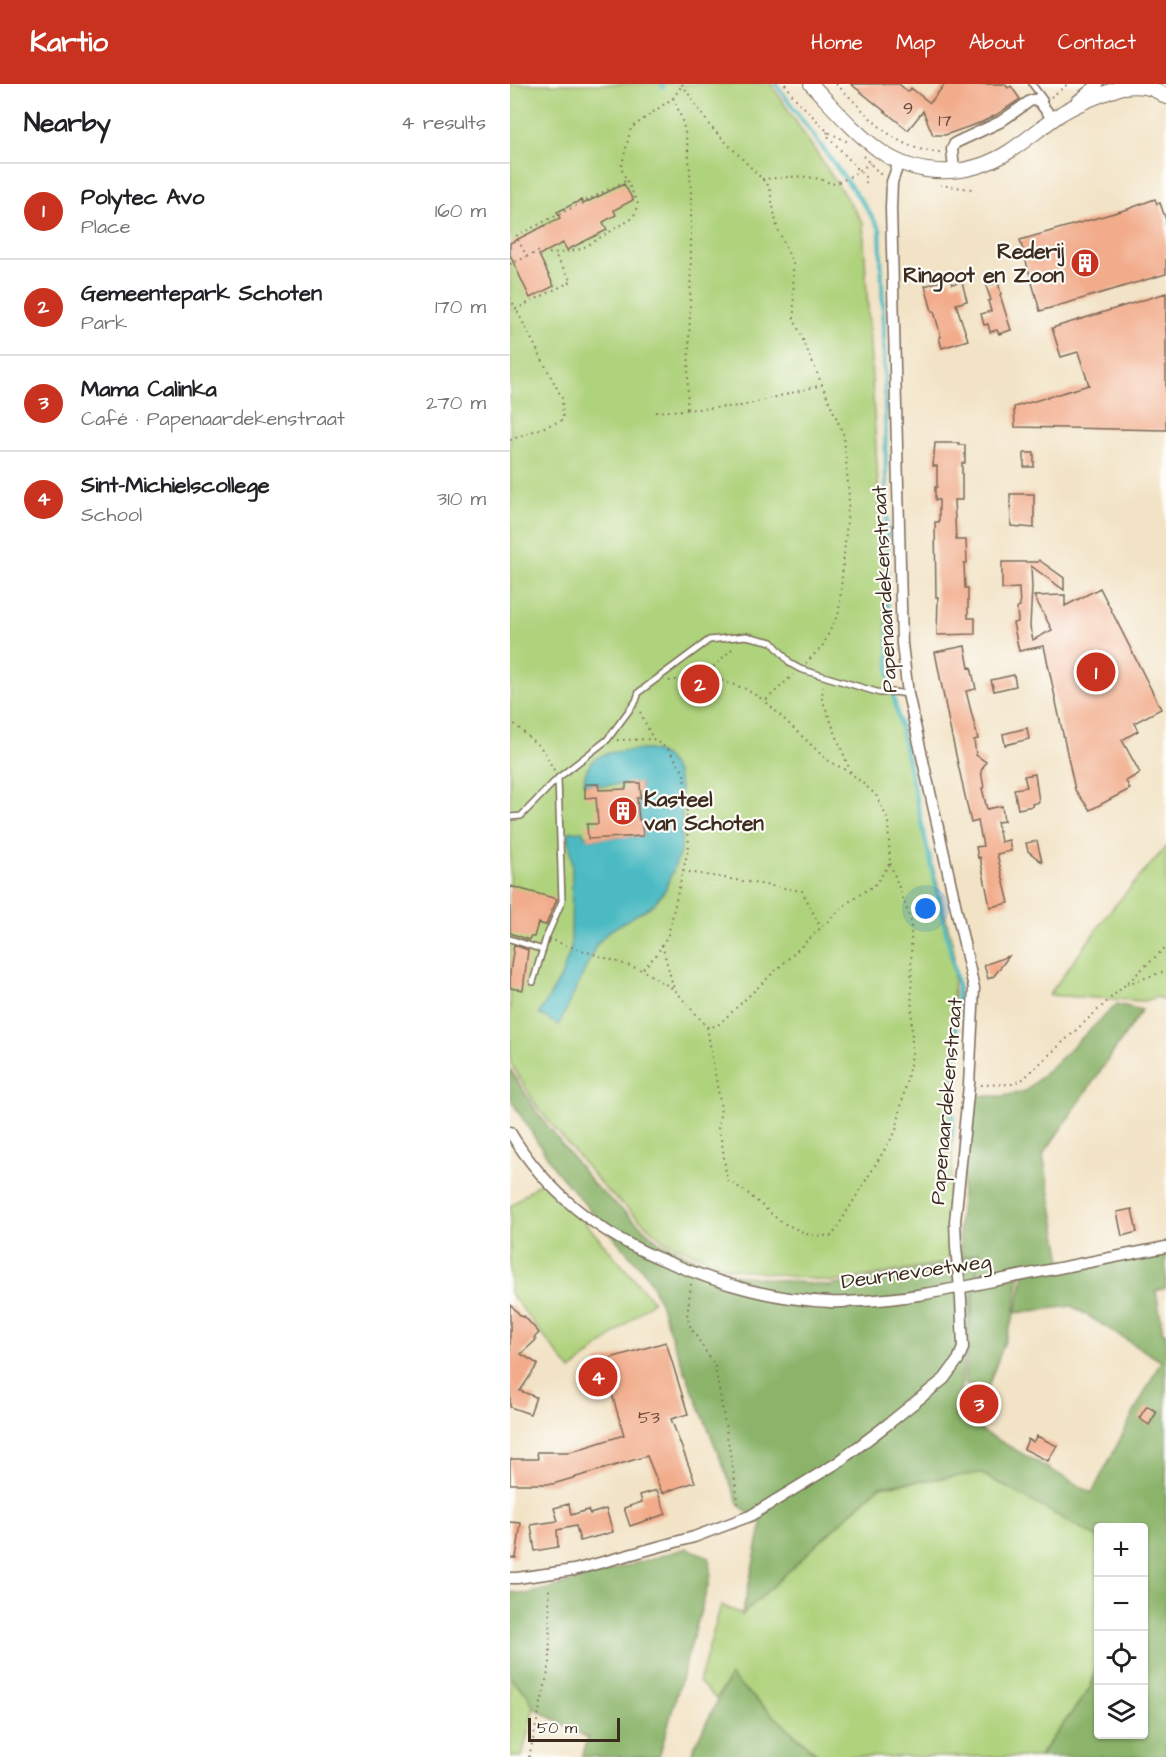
<!DOCTYPE html>
<meta charset="utf-8">
<style>
:root{--surface:#fff;--page:#f2f2f2;--text:#202124;--muted:#757577;--line:#e0e0e0;--accent:#c8321e}
body{margin:0;font-family:"Architects Daughter",sans-serif;background:var(--page);color:var(--text)}
.controls{position:absolute;right:18px;bottom:18px;display:grid;overflow:hidden;border-radius:6px;box-shadow:0 2px 4px #0004}
.controls button{width:54px;height:54px;display:grid;place-items:center;padding:0;border:0;border-bottom:2px solid var(--line);background:var(--surface);color:var(--text);font:30px sans-serif}
.scale{position:absolute;left:18px;bottom:15px;width:92px;box-sizing:border-box;padding-left:6px;border:3px solid #3b2a1e;border-top:0;font-size:16px;line-height:21px;white-space:nowrap;color:#3b2a1e;-webkit-text-stroke:4px #fdfcf7;paint-order:stroke}
.you{position:absolute;left:416px;top:825px;width:21px;height:21px;margin:-15px;border:4px solid #fff;border-radius:50%;background:#1a73e8;box-shadow:0 0 0 9px #1a73e833}
.badge{display:grid;place-items:center;width:39px;height:39px;border-radius:50%;background:var(--accent);color:#fff;font-size:20px;font-weight:700}
.pin{position:absolute;translate:-50% -50%;border:3px solid #fff;box-shadow:0 2px 6px #0006}
.list{margin:0;padding:0;list-style:none}
h2{display:flex;justify-content:space-between;align-items:center;height:78px;margin:0;padding:0 24px;font-size:26px}
h2 small{font-size:20px;font-weight:400;color:var(--muted)}
.list li{display:grid;grid-template-columns:39px 1fr auto;gap:18px;align-items:center;box-sizing:border-box;height:96px;padding:0 24px;border-top:2px solid var(--line)}
.list b{display:block;font-size:22px;white-space:nowrap}
.list p{margin:0;font-size:20px;white-space:nowrap;color:var(--muted)}
.list em{font-size:20px;font-style:normal;color:var(--muted)}
.icon{flex:none;width:33px;height:33px;fill:none;stroke:currentColor;stroke-width:2;stroke-linecap:round;stroke-linejoin:round}
.map{position:relative;flex:none;width:656px;height:1673px;overflow:hidden}
header{display:flex;align-items:center;gap:36px;box-sizing:border-box;height:84px;padding:0 30px;background:var(--accent);color:#fff}
header strong{font-size:28px}
nav{display:flex;gap:33px;margin-inline-start:auto;font-size:21px}
main{display:flex}
aside{flex:1;background:var(--surface)}
.map>svg:first-child{display:block}
.green{fill:#afd27b;stroke:#757e4c;stroke-width:1.5}
.forest{fill:#8bb46b;stroke:#636f44;stroke-width:1.5}
.water{fill:#4bbac2;stroke:#437270;stroke-width:1.5}
.lines{fill:none;stroke-linecap:round;stroke-linejoin:round}
.stream{stroke:#4bbac2;stroke-width:4}
.building{fill:#f2ac8b}
.service-casing{stroke:#7b6b59;stroke-width:8}
.minor-casing{stroke:#7b6b59;stroke-width:13}
.tertiary-casing{stroke:#7b6b59;stroke-width:16}
.path{stroke:#7b6b59;stroke-width:2;stroke-dasharray:1.5 4.5;stroke-linecap:butt}
.service{stroke:#fff;stroke-width:5}
.minor{stroke:#fff;stroke-width:10}
.tertiary{stroke:#fff;stroke-width:14}
.labels{text-anchor:middle;stroke-width:4.5;stroke-linejoin:round;paint-order:stroke}
.number-label{font-size:18px;fill:#694a39}
.poi-label{font-size:21px;font-weight:bold;fill:#3b2a1e;stroke:#fdfcf7;text-anchor:end}
.street-label{font-size:21px;fill:#3b2a1e;stroke:#fdfcf7}
</style>
<header>
<strong>Kartio</strong>
<nav><a>Home</a><a>Map</a><a>About</a><a>Contact</a></nav>
</header>
<main>
<aside>
<h2>Nearby<small>4 results</small></h2>
<ul class="list">
<li><span class="badge">1</span><div><b>Polytec Avo</b><p>Place</p></div><em>160 m</em></li>
<li><span class="badge">2</span><div><b>Gemeentepark Schoten</b><p>Park</p></div><em>170 m</em></li>
<li><span class="badge">3</span><div><b>Mama Calinka</b><p>Café · Papenaardekenstraat</p></div><em>270 m</em></li>
<li><span class="badge">4</span><div><b>Sint-Michielscollege</b><p>School</p></div><em>310 m</em></li>
</ul>
</aside>
<div class="map">
<svg width="656" height="1673" viewBox="0 0 656 1673">
<rect width="100%" height="100%" fill="#fdfcf7"/>
<filter id="ink" filterUnits="userSpaceOnUse"><feTurbulence type="fractalNoise" baseFrequency=".0167" numOctaves="2"/><feDisplacementMap in="SourceGraphic" scale="12" xChannelSelector="R" yChannelSelector="G"/><feConvolveMatrix kernelMatrix="1 2 1 2 8 2 1 2 1" color-interpolation-filters="sRGB"/></filter>
<filter id="wash" filterUnits="userSpaceOnUse"><feTurbulence type="fractalNoise" baseFrequency=".008" numOctaves="4" result="noise"/><feDisplacementMap in="SourceGraphic" scale="24" xChannelSelector="R" yChannelSelector="G"/><feGaussianBlur stdDeviation="1.35" result="paint"/><feColorMatrix in="noise" values="0 0 0 0 0 0 0 0 0 0 0 0 0 0 0 0 0 1.4 0 .05"/><feComposite in="paint" operator="in"/></filter>
<g filter="url(#wash)">
<rect width="100%" height="100%" fill="#f2e3c6"/>
<path class="green" d="M0 0H261L353 139 379 592 403 702 444 866 442 1081 438 1178 323 1198 218 1184 153 1156 94 1104 27 1023 0 978Z
M656 763V916L646 913 634 917 539 911 601 826Z
M36 1093 143 1217 61 1287 0 1209V1123Z
M470 1389 588 1453V1576L580 1604 528 1673H311L220 1593 206 1615 189 1598 211 1521 232 1530 369 1403Z
M0 1593 17 1610 24 1624 12 1673H0Z"/>
<path class="forest" d="M607 920 632 926 533 1071 552 1177 511 1184 504 1232 478 1303 454 1300 469 1168 450 1174 449 1139 459 1032 464 1012H494L516 1007Z
M0 985 26 1027 84 1101 149 1158 218 1190 320 1202 437 1180 468 1170 447 1333 582 1409 651 1277 562 1222 506 1229 515 1185 656 1165V1204L646 1207 653 1249H656V1673H529L581 1603 588 1578V1650H634V1444H588V1454L471 1389 369 1402 232 1531 252 1440 229 1421 164 1260 150 1219 137 1191 47 1088 0 1015Z
M177 1464 199 1473 201 1491 149 1673H72L78 1654 24 1624 17 1610 0 1593V1508L17 1510 52 1501Z
M220 1592 309 1673H182L185 1661Z"/>
<path class="water" d="M139 666 149 669 156 673 166 688 170 703 172 727 171 766 155 806 143 821 99 847 87 860 49 941 29 930 50 895 61 865 62 777 58 748 73 747 74 752H77L78 755 133 752 132 737 129 736 127 714H131L130 699 89 702V699L74 700C75 663 112 667 139 666Z"/>
<g class="lines">
<path class="stream" d="M152 0 153 3
M266 0 355 122 370 145 374 252 379 592 448 902 442 1052"/>
</g>
<g id="blocks">
<path class="building" d="M341 0H389L398 8 401 4 420 19 435 0H495L498 4 501 2 510 15 486 31 472 38 435 51H423L413 27 398 46Z
M114 100 123 116 104 126 106 131 93 138 97 146 57 166 53 159 29 171 44 202 20 214 0 171V159L50 134 47 128 71 116 73 120Z
M645 115 647 120 650 119 656 136V190L530 227 510 156 618 125Z
M440 194 442 200 452 198 457 217 446 220 458 256 432 264 429 254 431 253 424 227H422L415 202Z
M488 198 491 210 490 211 501 246 489 250 487 246 480 248 478 240 474 241 471 230 481 227 478 217 481 216 476 202Z
M656 209V346L505 343 504 323 579 301 568 268 551 273 542 244Z
M425 359H449V361H455V379H452V416H444L446 456H456L457 479H454L455 504H458V534H465V550L427 551 428 513H426L425 438H429V416H425V403H427V382H423Z
M514 369H524V383H514Z
M500 410H524V444L501 442Z
M529 476 554 494V506L521 482 522 503 520 543 523 556 542 546 524 512 555 511V522L590 504 651 625 624 639 628 647 612 656 630 689 616 697 620 705 580 726 565 706 534 562 509 567 503 539 508 538 507 524 510 523 509 504 492 505V478H528Z
M455 562 459 584 461 583 466 605 456 607 468 655 464 656 466 671 476 678 471 687 474 704H472L477 725 492 722 494 737 487 738 491 758 499 756 501 767 487 770 499 819 480 823 470 773 468 774 466 763 473 762 468 737 461 739 440 644 425 568Z
M504 591 506 602 484 607 481 596Z
M517 644 519 655 495 661 493 650Z
M525 690 529 718 522 720 523 722 508 725 504 705 517 703 514 692Z
M116 699H130L131 714H127L129 736H132L133 752 78 755 77 740H88L86 713 75 714V700H88L89 706 116 705Z
M527 757 532 778 518 767 516 759Z
M0 802 47 815 36 841 28 839 24 853H20L19 856 0 849Z
M4 861 18 866 13 906 0 904V889Z
M499 872 484 892 478 895 474 881Z
M622 1125 627 1148 612 1152 607 1128Z
M0 1220 12 1233 14 1232 29 1249 24 1254 26 1256 11 1270 28 1280 10 1307 26 1313 20 1330 0 1323Z
M156 1258 178 1330 161 1335 185 1398 152 1409 137 1372 43 1400H0V1375H28L27 1368H60L114 1351 96 1290 91 1291 87 1278Z
M469 1306 479 1311 468 1337 449 1328 456 1313 464 1317Z
M637 1322 647 1328 639 1341 629 1334Z
M527 1352 547 1362 538 1377 514 1365 518 1355 523 1358Z
M147 1406 156 1430 120 1442 114 1424 132 1418 130 1411Z
M59 1420 61 1431 78 1426 80 1430 96 1425 103 1448 70 1457 66 1442 47 1446 48 1463 25 1467 21 1441 48 1437 44 1424Z
M0 1438 11 1439 6 1474H0Z"/>
</g>
</g>
<g filter="url(#ink)">
<use href="#blocks" fill-opacity="0" stroke="#7b6b59" stroke-width="1.5"/>
<g class="lines">
<g class="service-casing">
<path id="service" d="M522 0 534 16
M0 733 11 732 48 694 97 656 126 617 129 608 199 556 236 552 262 558 281 580 290 585 370 609 383 608 398 610
M0 855 33 866
M23 898 36 854 52 817 48 694"/>
</g>
<g class="minor-casing">
<path id="minor" d="M567 17 588 0
M444 87 442 65 445 59 490 38 520 17 527 15 543 35
M0 1048C37 1109 92 1152 158 1178 213 1201 261 1215 320 1218 331 1219 342 1217 352 1217 393 1215 433 1207 473 1199 534 1187 595 1175 656 1163
M0 1494H7L64 1486 184 1453 240 1432 327 1379 378 1340 434 1295 448 1276 453 1264 451 1215 446 1163 445 1137 459 1001 464 904 398 610 392 560 381 124 382 98 389 78"/>
</g>
<g class="tertiary-casing">
<path id="tertiary" d="M301 0C323 23 344 48 370 67 410 95 460 93 500 67 518 55 534 41 552 29 573 16 596 9 620 0
M613 3C629 1 643 2 656 13"/>
</g>
<path class="path" d="M172 0 200 42 259 102 267 143 283 180 284 235 334 352 339 413 329 528 313 561 296 579
M275 0 284 13 318 48 338 58
M326 0C359 30 382 67 431 68
M541 13 558 0
M163 14C182 50 181 101 181 141 181 203 179 264 177 326
M318 48 316 50 356 94V99
M353 72 372 92
M252 95C275 94 301 88 321 100 334 98 349 87 360 79
M430 101 462 105
M17 173 6 152 117 96
M0 180 30 167 44 170 71 165 123 134 128 120 111 84 121 44 163 14 173 0
M0 214 6 225 62 197 44 170
M146 328 231 322 312 301
M0 356 53 336 52 314 6 225
M195 591 225 562
M159 597 195 591 236 605 255 617
M313 602 312 615 341 689
M130 628 143 655
M0 636 33 666 45 688
M107 656 143 655 159 666 174 689 179 761 158 851 147 870 132 886
M173 787 292 807 311 844
M44 857 132 886 165 906 197 943 207 942 337 819 366 800 380 779 378 736 366 711 341 689 317 676 255 617 283 591
M152 861 164 905
M617 900 656 887
M197 943 211 1024 208 1044 212 1059 217 1096 235 1107 271 1138 299 1151 322 1152 386 1047 402 971 401 836 380 779
M471 1001 502 1000 513 995 656 863
M181 1200 177 1233 181 1244 205 1282 228 1415 227 1424
M19 1673 40 1579 39 1502"/>
<use href="#service" class="service"/>
<use href="#minor" class="minor"/>
<use href="#tertiary" class="tertiary"/>
</g>
</g>
<defs>
<g id="building-disc" transform="scale(1.5)"><circle r="9.5" fill="#c8321e" stroke="#fdfcf7"/><path d="M-4-6H4V6H1V3H-1V6H-4ZM-2.5-4.3h1.7v1.8h-1.7ZM.8-4.3h1.7v1.8H.8ZM-2.5-1h1.7V.8h-1.7ZM.8-1h1.7V.8H.8Z" fill="#fff"/></g>
</defs>
<g fill-rule="evenodd">
<use href="#building-disc" x="575" y="179"/>
<use href="#building-disc" x="113" y="727"/>
</g>
<g class="labels">
<g class="number-label">
<text x="398" y="30">9</text>
<text x="435" y="42">17</text>
<text x="139" y="1339">53</text>
</g>
<g class="poi-label">
<text x="554" y="174">Rederij<tspan x="554" dy="24">Ringoot en Zoon</tspan></text>
<text x="134" y="722" text-anchor="start">Kasteel<tspan x="134" dy="24">van Schoten</tspan></text>
</g>
<g class="street-label">
<text transform="translate(374 505) rotate(-93)" y="7">Papenaardekenstraat</text>
<text transform="translate(436 1017) rotate(-85)" y="7">Papenaardekenstraat</text>
<text transform="translate(406 1187) rotate(-8)" y="7">Deurnevoetweg</text>
</g>
</g>
</svg>
<div class="controls">
<button>+</button>
<button>−</button>
<button><svg class="icon" aria-label="locate" viewBox="0 0 24 24"><circle cx="12" cy="12" r="6"/><path d="M12 2v4M12 18v4M2 12h4M18 12h4"/></svg></button>
<button><svg class="icon" aria-label="layers" viewBox="0 0 24 24"><path d="M12 4l9 5-9 5-9-5zM3 14l9 5 9-5"/></svg></button>
</div>
<div class="scale">50 m</div>
<div class="you"></div>
<div class="pin badge" style="left:586px;top:588px">1</div>
<div class="pin badge" style="left:190px;top:600px">2</div>
<div class="pin badge" style="left:469px;top:1320px">3</div>
<div class="pin badge" style="left:88px;top:1293px">4</div>
</div>
</main>
